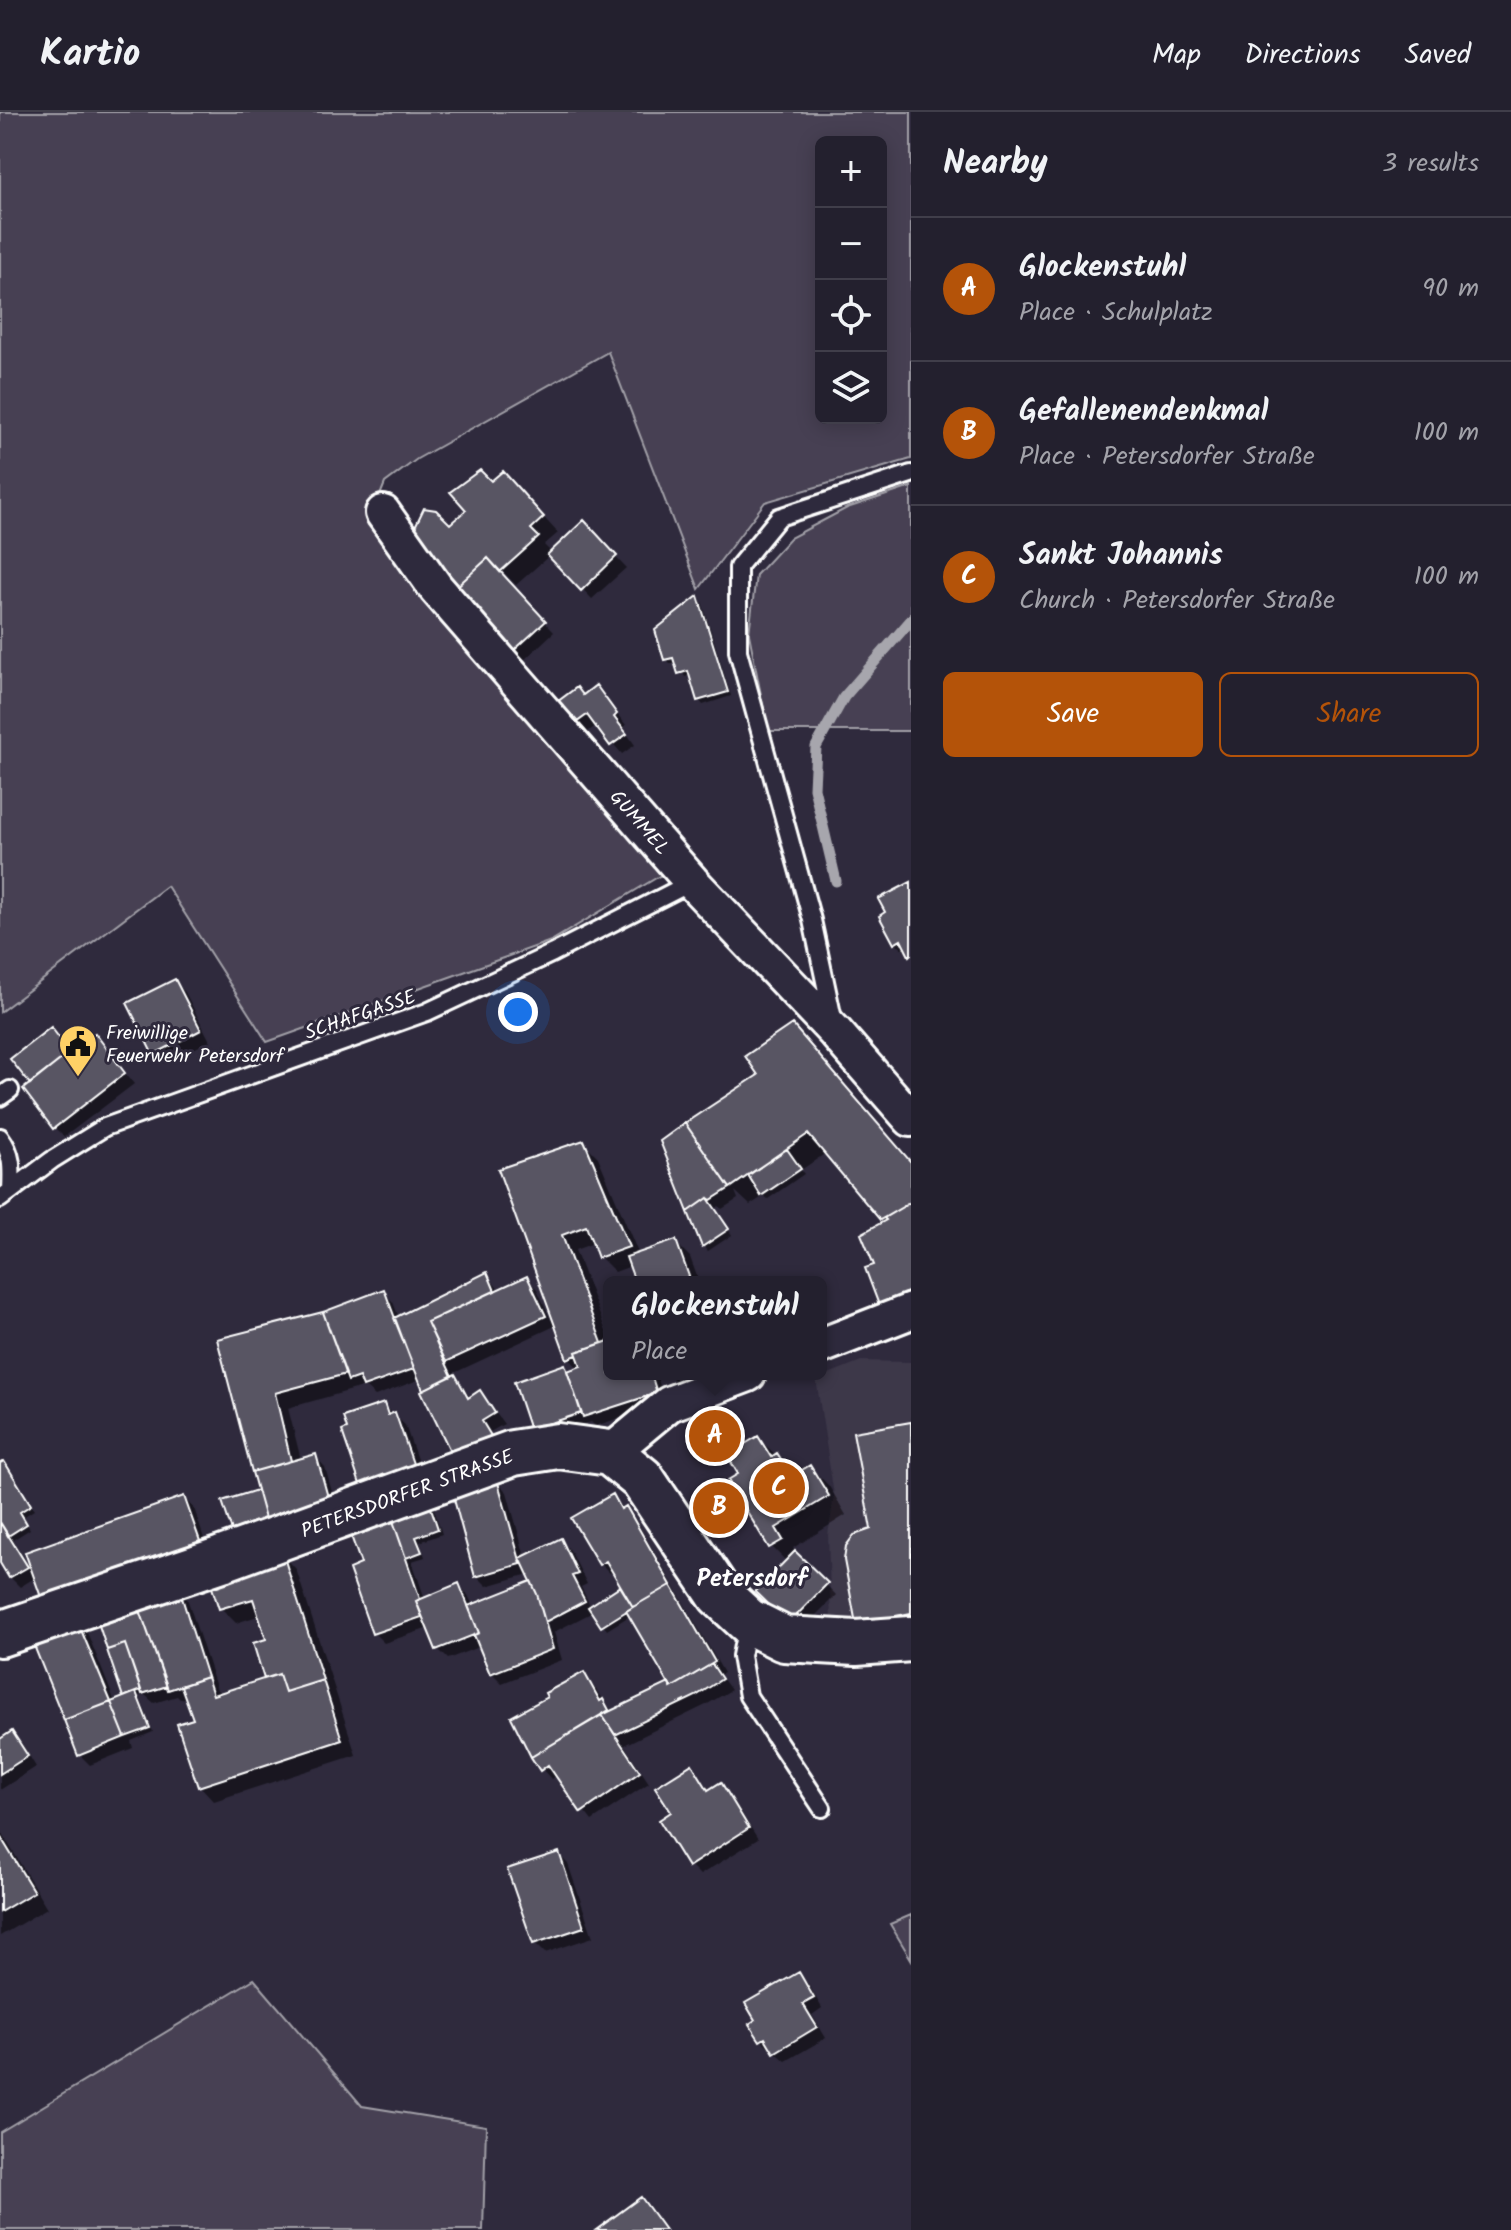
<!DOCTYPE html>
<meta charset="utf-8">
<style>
:root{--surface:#23202e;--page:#2b2836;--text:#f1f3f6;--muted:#a3a3aa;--line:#403e4a;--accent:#b45309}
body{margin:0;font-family:Kalam,sans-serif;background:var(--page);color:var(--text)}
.controls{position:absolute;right:24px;top:24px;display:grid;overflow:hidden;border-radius:12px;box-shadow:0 4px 20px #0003}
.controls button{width:72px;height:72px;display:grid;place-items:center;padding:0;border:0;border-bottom:2px solid var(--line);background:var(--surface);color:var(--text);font:40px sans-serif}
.you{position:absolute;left:518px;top:900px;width:28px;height:28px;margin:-20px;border:6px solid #fff;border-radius:50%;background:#1a73e8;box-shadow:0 0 0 12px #1a73e833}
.badge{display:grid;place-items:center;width:52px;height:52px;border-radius:50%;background:var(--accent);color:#fff;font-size:26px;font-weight:700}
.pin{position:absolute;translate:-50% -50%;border:4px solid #fff;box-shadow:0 2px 8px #0006}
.popup{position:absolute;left:603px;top:1164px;width:224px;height:104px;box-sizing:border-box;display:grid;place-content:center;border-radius:12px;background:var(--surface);filter:drop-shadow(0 2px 6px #0005);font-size:26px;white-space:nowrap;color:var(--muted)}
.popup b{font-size:30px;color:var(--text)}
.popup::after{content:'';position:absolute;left:50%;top:100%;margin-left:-16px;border:16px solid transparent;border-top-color:var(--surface)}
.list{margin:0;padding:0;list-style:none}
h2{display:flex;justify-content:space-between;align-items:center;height:104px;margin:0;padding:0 32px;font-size:34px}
h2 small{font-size:26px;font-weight:400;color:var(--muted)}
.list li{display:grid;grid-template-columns:52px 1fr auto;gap:24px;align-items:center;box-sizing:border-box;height:144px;padding:0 32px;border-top:2px solid var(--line)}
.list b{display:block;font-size:30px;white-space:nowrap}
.list p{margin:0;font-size:26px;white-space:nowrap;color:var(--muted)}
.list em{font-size:26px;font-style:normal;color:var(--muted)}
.actions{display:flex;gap:16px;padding:24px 32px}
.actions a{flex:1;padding:18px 0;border:2px solid var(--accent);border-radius:12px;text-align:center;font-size:28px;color:var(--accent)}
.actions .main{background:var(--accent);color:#fff}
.icon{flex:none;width:44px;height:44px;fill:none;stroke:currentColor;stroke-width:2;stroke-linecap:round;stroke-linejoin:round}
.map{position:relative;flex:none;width:911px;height:2118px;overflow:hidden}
header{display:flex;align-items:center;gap:48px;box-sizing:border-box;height:112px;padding:0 40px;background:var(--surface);border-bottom:2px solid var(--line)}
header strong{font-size:38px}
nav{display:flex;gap:44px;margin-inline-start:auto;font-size:28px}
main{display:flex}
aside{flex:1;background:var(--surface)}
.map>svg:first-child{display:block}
.built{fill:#3c3749}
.green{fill:#464152;stroke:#a2a0a8;stroke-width:2;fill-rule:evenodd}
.shadow{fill:#0007}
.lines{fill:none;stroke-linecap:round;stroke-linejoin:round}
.stream{stroke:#a7a6ad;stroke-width:11}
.building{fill:#595564;stroke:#fff;stroke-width:2}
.service-casing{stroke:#fff;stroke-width:22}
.minor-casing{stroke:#fff;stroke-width:40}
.secondary-casing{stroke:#fff;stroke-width:50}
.service{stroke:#2f2a3d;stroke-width:16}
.minor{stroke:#2f2a3d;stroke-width:34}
.secondary{stroke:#2f2a3d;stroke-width:44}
.labels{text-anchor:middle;stroke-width:6;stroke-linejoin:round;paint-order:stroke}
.street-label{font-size:20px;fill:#fff;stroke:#2f2a3d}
.poi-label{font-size:20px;fill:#fff;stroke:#2f2a3d;text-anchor:start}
.quarter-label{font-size:24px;font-weight:bold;fill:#fff;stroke:#2f2a3d}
</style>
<header>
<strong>Kartio</strong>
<nav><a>Map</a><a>Directions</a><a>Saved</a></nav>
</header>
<main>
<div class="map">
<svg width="911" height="2118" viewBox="0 0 911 2118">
<rect width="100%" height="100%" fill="#2f2a3d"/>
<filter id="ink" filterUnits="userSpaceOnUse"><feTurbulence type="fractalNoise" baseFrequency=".0125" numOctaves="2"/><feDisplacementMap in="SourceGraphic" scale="16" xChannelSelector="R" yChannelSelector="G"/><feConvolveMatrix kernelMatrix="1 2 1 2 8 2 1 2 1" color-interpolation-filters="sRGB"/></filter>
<g filter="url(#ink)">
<path class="built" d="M861 1249 911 1250V1507L831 1510 828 1423 834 1383 816 1267Z"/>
<path class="green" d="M0 0H911V347L765 390 699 477 608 240 417 347 385 371 368 413 661 763 551 829 267 930 167 774 0 900ZM821 30H881V306H821Z
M911 375V619H768L749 522 756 463 790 426 847 396Z
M911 1803V1847L890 1812Z
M254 1867 362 1994 486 2014 483 2118H0V2020Z"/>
<path class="shadow" d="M491 372 517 376 558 421 544 433 552 441 583 411 626 456 592 487 550 443 516 473 503 460 500 462 554 520 522 550 512 540 450 415Z
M697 486 702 490 731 584 703 593 699 588 691 563 685 565 677 550 671 552 666 547Z
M596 576 626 613 623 616 635 633 622 642 597 613 585 622 575 612 584 584Z
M911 772V843L895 831Z
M175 870 185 880 210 929 164 951 154 941Z
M792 914 911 1049V1208L877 1154 884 1110 826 1041 801 1058 804 1062 768 1087 764 1084 750 1093 735 1079 738 1087 722 1097 719 1094 715 1097 732 1123 708 1139 704 1134 689 1099 761 963Z
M51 918 72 942 95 924 134 972 64 1025 54 1015 33 972Z
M583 1030 598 1045 639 1143 675 1130 690 1145 699 1170H637L631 1154 615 1160 600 1145 594 1131 575 1138 609 1227V1262H656L666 1291 595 1314 591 1310 542 1327 532 1317 565 1255 570 1260 579 1257 569 1246 557 1213 454 1261 471 1287 480 1280 504 1312 490 1320 501 1338 421 1267 375 1284 366 1276H359L288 1296 301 1348 315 1344 325 1355 334 1387 364 1377 384 1294 405 1313 427 1376 376 1393 261 1386 219 1229 323 1202 383 1180 393 1190 399 1206 487 1163 500 1179 527 1167 537 1177 551 1208 554 1206 500 1059Z
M669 1262H677L676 1267 690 1262H731L685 1281Z
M721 1311 734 1334 715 1344 710 1339Z
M911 1312V1513L858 1511 873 1418Z
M758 1326 797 1363 810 1355 829 1374 846 1403 793 1436 799 1445 836 1483 799 1520 758 1480 787 1450 771 1434 741 1362Z
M0 1354 8 1356 34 1398 23 1405 30 1417 13 1428 31 1458 184 1386 194 1396 209 1442 36 1465 20 1475 10 1465 0 1447Z
M497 1370 507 1380 525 1445 560 1428 570 1438 587 1472 581 1475 591 1495 623 1475 614 1459 610 1461 600 1451 612 1385 635 1407 724 1561 720 1563 731 1578 706 1593 624 1633 649 1671 592 1709 557 1664 551 1667 542 1657 514 1606 550 1586 584 1562 613 1600 671 1572 631 1503 607 1518 593 1500 554 1520 562 1548 502 1571 492 1561 481 1534 448 1547 438 1537 429 1516 384 1531 374 1521 363 1454 353 1422 407 1403 429 1393 434 1397 442 1422 420 1430 425 1445 412 1449 425 1487 458 1473 468 1483 473 1494 534 1470 529 1462 487 1474 477 1464Z
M282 1442 296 1457 356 1643 214 1689 200 1674 195 1609 187 1585 180 1587 177 1584 154 1591 145 1583 139 1584 153 1620 131 1629 133 1636 90 1653 80 1643 77 1510 87 1520 115 1590 126 1586 109 1538 177 1476 187 1486 217 1578 222 1582 267 1568 269 1528 261 1503 236 1511 221 1496Z
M12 1622 22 1632 36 1655 0 1678V1629Z
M692 1655 711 1679 720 1673 730 1683 758 1727 700 1763 690 1753 674 1701Z
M0 1718 47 1796 0 1824Z
M558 1742 568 1752 593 1825 545 1841 535 1831Z
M798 1862 808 1872 822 1896 812 1903 826 1926 786 1949 761 1928Z"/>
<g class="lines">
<path class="stream" d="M836 769 814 676 816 635 844 585 911 508"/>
</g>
<path class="building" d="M480 358 491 369 503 359 544 405 531 417 539 425 500 460 488 446 452 479 410 425 424 396 436 398 450 412 466 398 450 380Z
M584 408 617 444 581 479 547 443Z
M488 446 546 509 510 542 452 479Z
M698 484 728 580 697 589 688 559 678 562 673 546 664 548 655 518Z
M596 573 617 602 614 605 627 622 610 634 587 603 573 613 557 590 577 575 583 583Z
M911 770V842L909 844 901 828 894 832 879 804 885 800 878 787Z
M175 867 201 918 153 943 127 891Z
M792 912 911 1050V1090L880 1108 808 1022 730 1076 685 1011 758 963 745 944Z
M51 915 70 940 30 972 10 947Z
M95 921 125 961 53 1017 23 977Z
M685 1011 730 1076 711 1088 708 1086 688 1100 660 1029Z
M584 1028 629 1135 598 1146 586 1114 562 1123 602 1231 576 1240 577 1243 567 1247 498 1057Z
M787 1037 801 1057 761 1084 748 1063Z
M708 1086 729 1117 702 1135 688 1100Z
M911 1090V1186L882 1201 865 1156 874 1153 861 1122 886 1108 884 1106Z
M676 1128 691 1170H635L626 1145Z
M487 1160 495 1179 427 1210 452 1264 423 1278 394 1206Z
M527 1164 546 1204 446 1250 427 1210Z
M384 1177 414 1257 363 1275 359 1265 348 1269 323 1200Z
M323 1200 346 1262 275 1281 291 1349 252 1360 217 1227Z
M609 1229V1262H651L657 1281 583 1305 567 1259 581 1254 576 1240Z
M565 1252 581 1301 530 1318 514 1270Z
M455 1262 468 1286 480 1278 495 1301 482 1309 493 1327 454 1347 421 1279Z
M384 1291 388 1303 395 1300 418 1366 364 1384 342 1319 347 1317 343 1305Z
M722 1309 731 1330 709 1340 699 1319Z
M911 1310V1501L856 1512 844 1448 846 1434 854 1423 871 1417 853 1320Z
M758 1324 771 1345 777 1341 792 1364 810 1353 829 1384 776 1416 783 1428 769 1436 728 1368 738 1362 727 1343Z
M316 1342 331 1396 267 1414 252 1360Z
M4 1349 31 1393 20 1400 27 1412 8 1424 0 1410V1351Z
M497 1367 521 1452 475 1465 452 1380Z
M257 1378 267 1414 234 1425 222 1389Z
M613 1382 621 1397 626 1394 671 1473 633 1495 606 1449 599 1453 571 1406Z
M184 1384 201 1432 42 1488 25 1440Z
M429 1390 438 1417 416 1425 422 1440 406 1446 392 1406Z
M392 1406 420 1487 416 1489 422 1505 372 1522 349 1457 361 1452 350 1421Z
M0 1410 28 1455 9 1466 0 1451Z
M561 1426 578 1462 572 1464 585 1489 545 1510 537 1482 520 1446Z
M282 1439 323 1568 285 1580 279 1562 264 1567 253 1531 266 1527 253 1487 219 1497 208 1463Z
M795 1439 828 1471 788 1512 755 1480Z
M531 1469 537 1482 553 1537 490 1562 474 1523 479 1521 468 1494Z
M459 1471 479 1521 436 1538 416 1489Z
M178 1473 207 1565 168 1578 136 1487Z
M671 1473 715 1550 671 1576 626 1499Z
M620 1474 633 1495 601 1515 588 1495Z
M136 1487 167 1574 142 1582 125 1532 107 1538 95 1501Z
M77 1508 111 1590 64 1608 31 1526Z
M125 1532 141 1578 123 1585 107 1538Z
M712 1552 722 1567 696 1584 615 1623 602 1603 669 1571 671 1576Z
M584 1560 600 1589 603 1587 609 1598 531 1645 511 1605 547 1585 545 1581Z
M279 1562 285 1580 323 1568 342 1628 198 1675 177 1612 193 1607 181 1574 207 1565 213 1583Z
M136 1580 150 1616 125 1625 111 1590Z
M111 1590 125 1625 78 1644 64 1608Z
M602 1603 640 1660 581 1701 548 1653 540 1659 531 1645Z
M12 1619 28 1644 0 1662V1627Z
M692 1652 708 1678 721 1670 749 1716 688 1755 659 1708 671 1700 655 1675Z
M0 1724 34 1780 0 1800Z
M559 1740 584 1815 533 1832 507 1757Z
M799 1860 814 1886 803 1892 817 1915 774 1941 765 1926 760 1929 749 1912 755 1908 745 1891Z
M641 2085 665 2118H596Z"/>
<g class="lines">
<g class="service-casing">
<path id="service" d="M833 907 812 808 738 539V455L779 405 911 362
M0 985 10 978
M0 1025C13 1042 12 1057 11 1079
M0 1087 52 1048 105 1015 427 900 553 841 692 770
M747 1512 741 1544 748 1584 822 1696"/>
</g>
<g class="minor-casing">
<path id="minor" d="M383 401 436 476 692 770 835 920 911 1007
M821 1234 911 1199
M610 1341 669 1292 748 1262"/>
</g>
<g class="secondary-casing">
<path id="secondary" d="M0 1522 222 1447 513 1341 558 1334 610 1341 642 1367 720 1483 748 1509 784 1527 856 1531 911 1527"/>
</g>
<use href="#service" class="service"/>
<use href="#minor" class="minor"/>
<use href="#secondary" class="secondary"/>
</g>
</g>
<defs>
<g id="civic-pin" transform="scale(2)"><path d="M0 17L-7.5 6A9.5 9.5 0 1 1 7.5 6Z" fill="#ffd166" stroke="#2f2a3d"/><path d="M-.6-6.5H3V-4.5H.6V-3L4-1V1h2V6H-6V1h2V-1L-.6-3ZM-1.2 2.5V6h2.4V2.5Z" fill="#111"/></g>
</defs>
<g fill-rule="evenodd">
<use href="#civic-pin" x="78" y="932"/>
</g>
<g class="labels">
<g class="street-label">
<text transform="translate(640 710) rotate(49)" y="7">GUMMEL</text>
<text transform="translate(360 902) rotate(-19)" y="7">SCHAFGASSE</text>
<text transform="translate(407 1381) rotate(-20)" y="7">PETERSDORFER STRASSE</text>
</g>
<g class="poi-label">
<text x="106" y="927">Freiwillige<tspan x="106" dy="23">Feuerwehr Petersdorf</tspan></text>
</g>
<g class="quarter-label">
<text x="752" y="1474">Petersdorf</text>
</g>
</g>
</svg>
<div class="controls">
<button>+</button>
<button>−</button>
<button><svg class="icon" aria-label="locate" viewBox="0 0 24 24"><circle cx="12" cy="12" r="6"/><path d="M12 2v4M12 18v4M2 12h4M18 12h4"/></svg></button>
<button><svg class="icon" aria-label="layers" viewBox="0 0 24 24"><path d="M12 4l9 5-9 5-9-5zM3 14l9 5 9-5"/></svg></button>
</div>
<div class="you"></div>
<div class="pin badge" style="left:715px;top:1324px">A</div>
<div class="popup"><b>Glockenstuhl</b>Place</div>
<div class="pin badge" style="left:719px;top:1396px">B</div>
<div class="pin badge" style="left:779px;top:1376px">C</div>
</div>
<aside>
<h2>Nearby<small>3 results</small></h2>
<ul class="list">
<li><span class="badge">A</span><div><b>Glockenstuhl</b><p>Place · Schulplatz</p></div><em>90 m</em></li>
<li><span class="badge">B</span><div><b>Gefallenendenkmal</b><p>Place · Petersdorfer Straße</p></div><em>100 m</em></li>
<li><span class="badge">C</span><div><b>Sankt Johannis</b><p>Church · Petersdorfer Straße</p></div><em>100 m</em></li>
</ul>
<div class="actions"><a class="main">Save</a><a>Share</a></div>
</aside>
</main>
